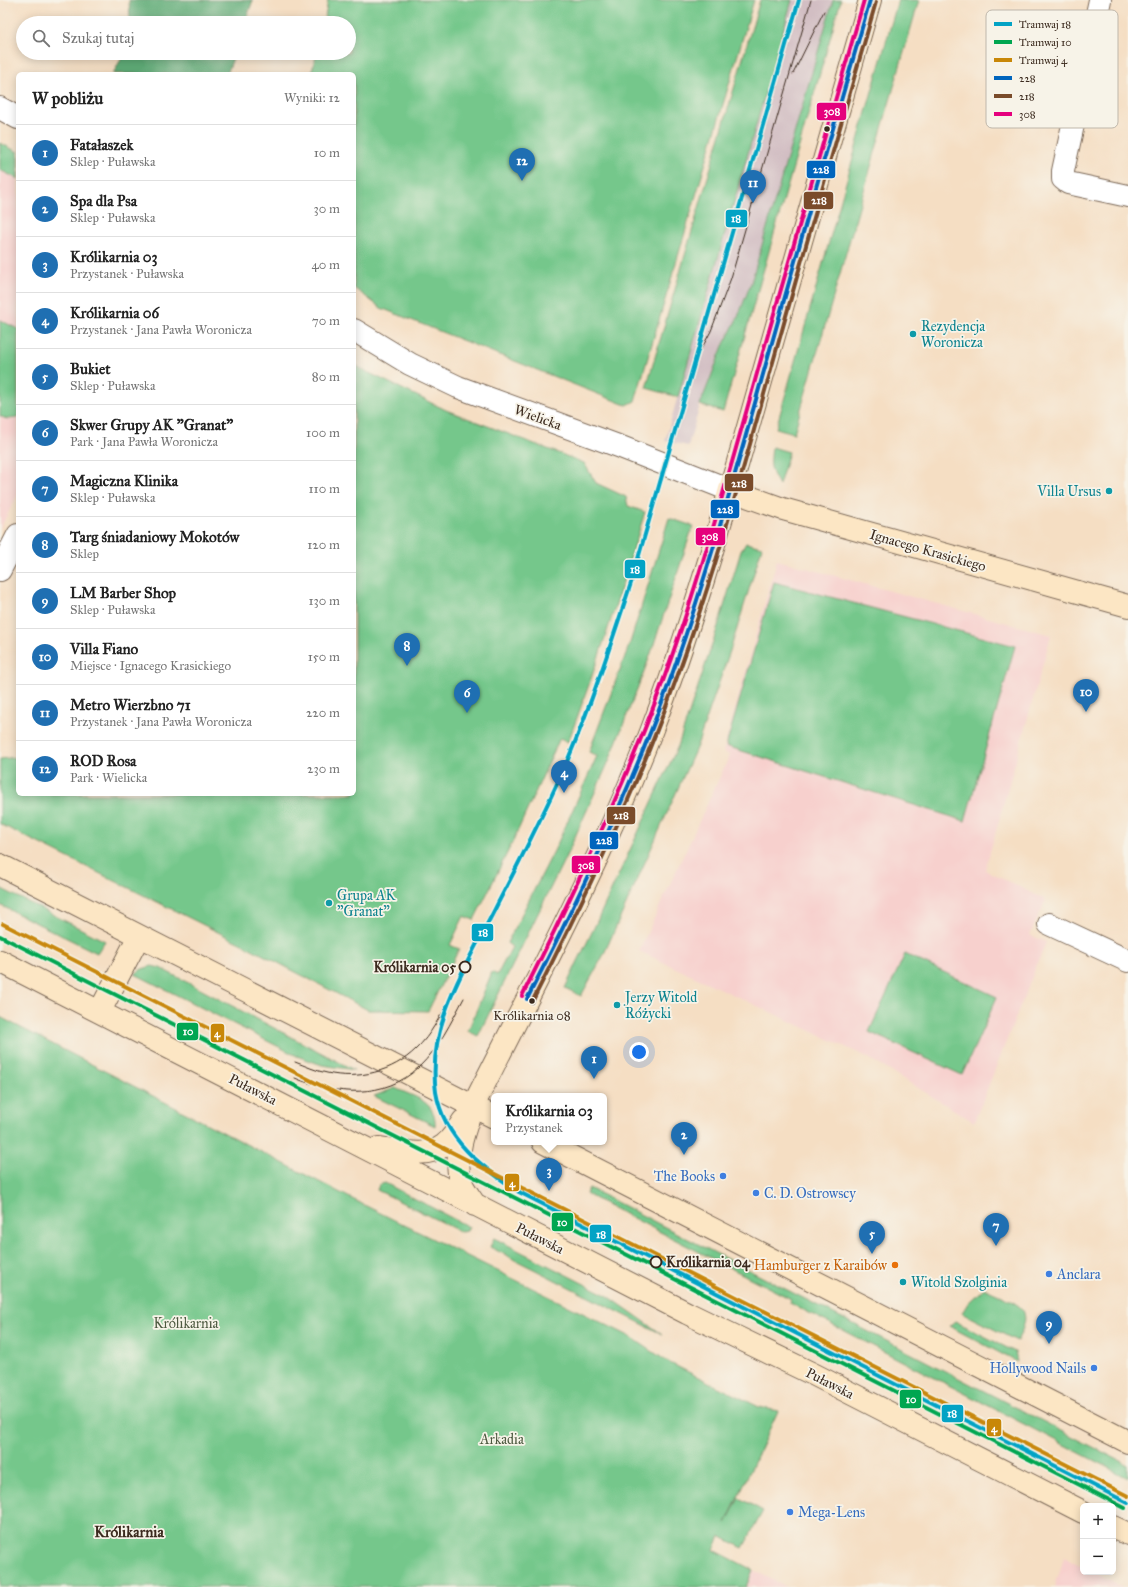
<!DOCTYPE html>
<html lang="pl">
<meta charset="utf-8">
<style>
:root{--surface:#fff;--page:#f6f6f6;--text:#222;--muted:#767676;--line:#e0e0e0;--accent:#1f6fb2}
body{margin:0;font-family:"IM FELL Great Primer",serif;background:var(--page);color:var(--text)}
.controls{position:absolute;right:12px;bottom:12px;display:grid;overflow:hidden;border-radius:6px;box-shadow:0 2px 10px #0003}
.controls button{width:36px;height:36px;display:grid;place-items:center;padding:0;border:0;border-bottom:1px solid var(--line);background:var(--surface);color:var(--text);font:20px sans-serif}
.you{position:absolute;left:639px;top:1052px;width:14px;height:14px;margin:-10px;border:3px solid #fff;border-radius:50%;background:#1a73e8;box-shadow:0 0 0 6px #1a73e833}
.badge{display:grid;place-items:center;width:26px;height:26px;border-radius:50%;background:var(--accent);color:#fff;font-size:13px;font-weight:700}
.pin{position:absolute;translate:-50% -33px;filter:drop-shadow(0 1px 2px #0008)}
.pin::after{content:'';position:absolute;top:21px;width:14px;height:12px;background:inherit;clip-path:polygon(0 0,100% 0,50% 100%)}
.popup{position:absolute;left:491px;top:1093px;width:116px;height:52px;box-sizing:border-box;display:grid;place-content:center;border-radius:6px;background:var(--surface);filter:drop-shadow(0 1px 3px #0005);font-size:13px;white-space:nowrap;color:var(--muted)}
.popup b{font-size:15px;color:var(--text)}
.popup::after{content:'';position:absolute;left:50%;top:100%;margin-left:-8px;border:8px solid transparent;border-top-color:var(--surface)}
.list{margin:0;padding:0;list-style:none}
h2{display:flex;justify-content:space-between;align-items:center;height:52px;margin:0;padding:0 16px;font-size:17px}
h2 small{font-size:13px;font-weight:400;color:var(--muted)}
.list li{display:grid;grid-template-columns:26px 1fr auto;gap:12px;align-items:center;box-sizing:border-box;height:56px;padding:0 16px;border-top:1px solid var(--line)}
.list b{display:block;font-size:15px;white-space:nowrap}
.list p{margin:0;font-size:13px;white-space:nowrap;color:var(--muted)}
.list em{font-size:13px;font-style:normal;color:var(--muted)}
.icon{flex:none;width:22px;height:22px;fill:none;stroke:currentColor;stroke-width:2;stroke-linecap:round;stroke-linejoin:round}
.map{position:relative;flex:none;width:1128px;height:1587px;overflow:hidden}
.search{position:absolute;background:var(--surface);box-shadow:0 2px 10px #0003;left:16px;top:16px;width:340px;height:44px;display:flex;align-items:center;gap:10px;box-sizing:border-box;padding:0 14px;border-radius:22px;color:var(--muted);font-size:15px}
.panel{position:absolute;background:var(--surface);box-shadow:0 2px 10px #0003;left:16px;top:72px;width:340px;height:724px;border-radius:6px}
.map>svg:first-child{display:block}
.built{fill:#f7d0cd}
.industrial{fill:#d2bec3}
.green{fill:#74c78b;stroke:#587854}
.forest{fill:#5fac77;stroke:#4d6b4a}
.lines{fill:none;stroke-linecap:round;stroke-linejoin:round}
.street-casing{stroke:#7c6958;stroke-width:24}
.secondary-casing{stroke:#7c6958;stroke-width:24}
.street{stroke:#fff;stroke-width:22}
.secondary{stroke:#fce6c4;stroke-width:22}
.tram{stroke:#3b2a1e;stroke-width:1}
.bus-1-casing{stroke:#f7f3e8;stroke-width:7}
.bus-2-casing{stroke:#f7f3e8;stroke-width:7}
.bus-3-casing{stroke:#f7f3e8;stroke-width:7}
.bus-1{stroke:#0065bd;stroke-width:4}
.bus-2{stroke:#7a4b2a;stroke-width:4}
.bus-3{stroke:#e5007d;stroke-width:4}
.tram-1-casing{stroke:#f7f3e8;stroke-width:7}
.tram-2-casing{stroke:#f7f3e8;stroke-width:7}
.tram-3-casing{stroke:#f7f3e8;stroke-width:7}
.tram-1{stroke:#03a3c5;stroke-width:4}
.tram-2{stroke:#00a651;stroke-width:4}
.tram-3{stroke:#c88708;stroke-width:4}
.bus-dot{fill:#3b2a1e;stroke:#f7f3e8;stroke-width:1.5}
.culture-dot{fill:#0f9aa8;stroke:#f7f3e8;stroke-width:1.5}
.stop-dot{fill:#f7f3e8;stroke:#3b2a1e;stroke-width:2}
.shop-dot{fill:#3f7fe0;stroke:#f7f3e8;stroke-width:1.5}
.food-dot{fill:#e8710a;stroke:#f7f3e8;stroke-width:1.5}
.labels{text-anchor:middle;stroke-width:3.5;stroke-linejoin:round;paint-order:stroke}
.bus-label{font-size:13px;fill:#3b2a1e;stroke:#f7f3e8}
.culture-label{font-size:14px;fill:#0d838f;stroke:#f7f3e8;text-anchor:start}
.street-label{font-size:14px;fill:#3b2a1e;stroke:#f7f3e8}
.stop-label{font-size:14px;font-weight:bold;fill:#3b2a1e;stroke:#f7f3e8;text-anchor:end}
.shop-label{font-size:14px;fill:#366cbe;stroke:#f7f3e8;text-anchor:start}
.food-label{font-size:14px;fill:#c56008;stroke:#f7f3e8;text-anchor:end}
.park-label{font-size:14px;fill:#4c593f;stroke:#f7f3e8}
.neighbourhood-label{font-size:15px;font-weight:bold;fill:#3b2a1e;stroke:#f7f3e8}
.key{fill:#f7f3e8;stroke:#bfb7ab;stroke-width:1}
.key-label{font-size:11px;fill:#3b2a1e}
.line-badge{stroke:#f7f3e8;stroke-width:1.5}
.badge-label{font-size:11px;text-anchor:middle;font-weight:bold;fill:#fff}
</style>
<div class="map">
<svg width="1128" height="1587" viewBox="0 0 1128 1587">
<rect width="100%" height="100%" fill="#f7f3e8"/>
<filter id="ink" filterUnits="userSpaceOnUse"><feTurbulence type="fractalNoise" baseFrequency=".025" numOctaves="2"/><feDisplacementMap in="SourceGraphic" scale="8" xChannelSelector="R" yChannelSelector="G"/><feConvolveMatrix kernelMatrix="1 2 1 2 8 2 1 2 1" color-interpolation-filters="sRGB"/></filter>
<filter id="wash" filterUnits="userSpaceOnUse"><feTurbulence type="fractalNoise" baseFrequency=".012" numOctaves="4" result="noise"/><feDisplacementMap in="SourceGraphic" scale="16" xChannelSelector="R" yChannelSelector="G"/><feGaussianBlur stdDeviation="0.9" result="paint"/><feColorMatrix in="noise" values="0 0 0 0 0 0 0 0 0 0 0 0 0 0 0 0 0 1.4 0 .05"/><feComposite in="paint" operator="in"/></filter>
<g filter="url(#wash)">
<rect width="100%" height="100%" fill="#f5dec3"/>
<path class="built" d="M0 143 18 152V494L0 529Z
M777 560 1051 635 985 870 1046 900 1030 935 1046 942 974 1122 867 1057 639 951 730 755 723 752Z
M1064 1557 1083 1567V1572H1093L1123 1587H1055Z
M753 1570 787 1587H746Z"/>
<path class="industrial" d="M792 0H833L751 283 738 317 723 345 712 373 700 405 688 446 665 441Z"/>
<path class="green" d="M328 0H754L635 401 627 405 623 404 381 308 354 288V74H311L317 53H349V23H324Z
M760 0H792L678 397 646 388Z
M833 0H841L723 412 700 405 723 346 738 317 751 283Z
M898 0H919L794 433 776 428Z
M0 143 18 152V179L0 170Z
M0 320 18 329V416C11 420 7 420 0 416Z
M354 364 363 370 446 410 584 463 596 483 626 497 628 506 645 512C621 589 597 666 568 742L560 738 514 839 474 920 464 916 450 945 459 949 428 1011 368 1010 246 946 0 824V759L18 757V794H354Z
M772 447 789 452 779 485C769 468 770 466 772 447Z
M669 518 693 526 650 656 609 761 570 848 478 1036 468 1031 492 972 497 975 512 947 507 943 555 849 597 756 589 752 630 643Z
M746 543 762 547 731 648 697 746 621 916 603 956 581 996 565 988 593 930 678 746 713 642 741 551Z
M774 582 1015 646 965 821 726 746Z
M0 888 105 941 97 953 0 905Z
M905 954 997 997 962 1075 869 1032Z
M152 966 160 968 354 1070 322 1065 297 1056 135 974 142 969Z
M0 1017 362 1204 631 1337 668 1362 759 1407 778 1411 726 1523 739 1498 763 1511 743 1548 720 1536 714 1550 753 1570 746 1587H0Z
M395 1088C414 1097 437 1101 435 1126L374 1096Z
M385 1183 469 1227 467 1231 461 1232 377 1190 379 1185Z
M589 1188 1128 1465V1478L790 1303 791 1299 586 1194Z
M494 1238 608 1296 662 1334 490 1247Z
M984 1288C993 1293 1022 1303 1024 1313 1027 1322 1021 1333 1017 1341L962 1313 968 1303Z
M955 1321 1015 1352 1017 1362 949 1326Z"/>
<path class="forest" d="M129 0H253L245 23H130Z
M124 53H235L227 74H113Z"/>
</g>
<g filter="url(#ink)">
<g class="lines">
<g class="street-casing">
<path id="street" d="M1100 0 1063 171V179L1068 183 1128 196
M0 108 18 118
M354 330 410 364 458 387 621 447 730 490
M0 570 18 535
M1049 924 1128 961"/>
</g>
<g class="secondary-casing">
<path id="secondary" d="M730 490 783 509 1128 606
M0 865 494 1117
M0 961 687 1313 815 1375 1083 1512
M100 1011 139 936
M543 1142 1128 1442
M378 1148C398 1150 427 1159 444 1145 452 1139 458 1129 463 1121
M475 1205C471 1198 464 1190 461 1182 453 1159 465 1127 473 1106 535 983 601 861 651 732 693 623 724 511 756 399 793 266 832 133 870 0
M1113 1527 1128 1534"/>
</g>
<use href="#street" class="street"/>
<use href="#secondary" class="secondary"/>
<path class="tram" d="M793 74 824 11
M695 361 711 331 731 278 811 0
M295 1062C306 1066 316 1071 327 1073 358 1080 393 1072 416 1049 431 1035 440 1016 450 998
M295 1078C335 1095 385 1100 419 1067 439 1048 451 1022 464 998"/>
<g class="bus-1-casing">
<path id="bus-1" d="M527 999C578 900 626 799 665 694 706 582 737 467 769 353 802 235 836 118 870 0"/>
</g>
<g class="bus-2-casing">
<path id="bus-2" d="M532 1002C583 902 631 801 670 696 712 585 743 469 775 355 808 237 842 119 876 2"/>
</g>
<g class="bus-3-casing">
<path id="bus-3" d="M522 996C572 897 620 796 659 692 700 581 731 466 763 352 796 234 830 117 864 0"/>
</g>
<use href="#bus-1" class="bus-1"/>
<use href="#bus-2" class="bus-2"/>
<use href="#bus-3" class="bus-3"/>
<g class="tram-1-casing">
<path id="tram-1" d="M799 0 631 583C611 644 591 705 566 764 545 811 522 857 498 903 469 962 426 1023 436 1092 444 1140 482 1167 519 1192L1128 1503"/>
</g>
<g class="tram-2-casing">
<path id="tram-2" d="M0 936 1125 1508"/>
</g>
<g class="tram-3-casing">
<path id="tram-3" d="M3 924 1128 1496"/>
</g>
<use href="#tram-1" class="tram-1"/>
<use href="#tram-2" class="tram-2"/>
<use href="#tram-3" class="tram-3"/>
</g>
</g>
<g class="bus-dot">
<circle cx="827" cy="129" r="3.5"/>
<circle cx="532" cy="1001" r="3.5"/>
</g>
<g class="culture-dot">
<circle cx="913" cy="334" r="4"/>
<circle cx="1109" cy="491" r="4"/>
<circle cx="329" cy="903" r="4"/>
<circle cx="617" cy="1005" r="4"/>
<circle cx="903" cy="1282" r="4"/>
</g>
<g class="stop-dot">
<circle cx="465" cy="967" r="5.5"/>
<circle cx="656" cy="1262" r="5.5"/>
</g>
<g class="shop-dot">
<circle cx="723" cy="1176" r="4"/>
<circle cx="756" cy="1193" r="4"/>
<circle cx="1049" cy="1274" r="4"/>
<circle cx="1094" cy="1368" r="4"/>
<circle cx="790" cy="1512" r="4"/>
</g>
<circle class="food-dot" cx="895" cy="1265" r="4"/>
<g class="labels">
<g class="bus-label">
<text x="532" y="1020">Królikarnia 08</text>
</g>
<g class="culture-label">
<text x="921" y="331">Rezydencja<tspan x="921" dy="16">Woronicza</tspan></text>
<text x="1101" y="496" text-anchor="end">Villa Ursus</text>
<text x="337" y="900">Grupa AK<tspan x="337" dy="16">"Granat"</tspan></text>
<text x="625" y="1002">Jerzy Witold<tspan x="625" dy="16">Różycki</tspan></text>
<text x="911" y="1287">Witold Szolginia</text>
</g>
<g class="street-label">
<text transform="translate(538 417) rotate(20)" y="5">Wielicka</text>
<text transform="translate(928 550) rotate(16)" y="5">Ignacego Krasickiego</text>
<text transform="translate(253 1089) rotate(27)" y="5">Puławska</text>
<text transform="translate(540 1238) rotate(27)" y="5">Puławska</text>
<text transform="translate(830 1383) rotate(27)" y="5">Puławska</text>
</g>
<g class="stop-label">
<text x="456" y="972">Królikarnia 05</text>
<text x="666" y="1267" text-anchor="start">Królikarnia 04</text>
</g>
<g class="shop-label">
<text x="715" y="1181" text-anchor="end">The Books</text>
<text x="764" y="1198">C. D. Ostrowscy</text>
<text x="1057" y="1279">Anclara</text>
<text x="1086" y="1373" text-anchor="end">Hollywood Nails</text>
<text x="798" y="1517">Mega-Lens</text>
</g>
<g class="food-label">
<text x="887" y="1270">Hamburger z Karaibów</text>
</g>
<g class="park-label">
<text x="186" y="1328">Królikarnia</text>
<text x="502" y="1444">Arkadia</text>
</g>
<g class="neighbourhood-label">
<text x="129" y="1537">Królikarnia</text>
</g>
</g>
<rect x="986" y="10" width="132" height="118" rx="6" class="key"/>
<rect x="994" y="22" width="18" height="4" fill="#03a3c5"/>
<rect x="994" y="40" width="18" height="4" fill="#00a651"/>
<rect x="994" y="58" width="18" height="4" fill="#c88708"/>
<rect x="994" y="76" width="18" height="4" fill="#0065bd"/>
<rect x="994" y="94" width="18" height="4" fill="#7a4b2a"/>
<rect x="994" y="112" width="18" height="4" fill="#e5007d"/>
<g class="key-label">
<text x="1019" y="28">Tramwaj 18</text>
<text x="1019" y="46">Tramwaj 10</text>
<text x="1019" y="64">Tramwaj 4</text>
<text x="1019" y="82">228</text>
<text x="1019" y="100">218</text>
<text x="1019" y="118">308</text>
</g>
<g class="line-badge">
<rect x="816" y="102" width="31" height="19" rx="4" fill="#e5007d"/>
<rect x="806" y="160" width="30" height="19" rx="4" fill="#0065bd"/>
<rect x="803" y="191" width="31" height="19" rx="4" fill="#7a4b2a"/>
<rect x="725" y="209" width="23" height="19" rx="4" fill="#03a3c5"/>
<rect x="724" y="473" width="30" height="19" rx="4" fill="#7a4b2a"/>
<rect x="710" y="499" width="30" height="20" rx="4" fill="#0065bd"/>
<rect x="695" y="527" width="31" height="19" rx="4" fill="#e5007d"/>
<rect x="624" y="559" width="22" height="20" rx="4" fill="#03a3c5"/>
<rect x="606" y="806" width="30" height="19" rx="4" fill="#7a4b2a"/>
<rect x="589" y="831" width="30" height="19" rx="4" fill="#0065bd"/>
<rect x="571" y="855" width="30" height="19" rx="4" fill="#e5007d"/>
<rect x="471" y="923" width="23" height="19" rx="4" fill="#03a3c5"/>
<rect x="176" y="1022" width="23" height="19" rx="4" fill="#00a651"/>
<rect x="210" y="1023" width="15" height="20" rx="4" fill="#c88708"/>
<rect x="504" y="1173" width="16" height="19" rx="4" fill="#c88708"/>
<rect x="551" y="1212" width="23" height="20" rx="4" fill="#00a651"/>
<rect x="589" y="1224" width="23" height="19" rx="4" fill="#03a3c5"/>
<rect x="899" y="1389" width="23" height="20" rx="4" fill="#00a651"/>
<rect x="941" y="1404" width="23" height="19" rx="4" fill="#03a3c5"/>
<rect x="986" y="1418" width="16" height="19" rx="4" fill="#c88708"/>
</g>
<g class="badge-label">
<text x="832" y="115">308</text>
<text x="821" y="173">228</text>
<text x="819" y="204">218</text>
<text x="736" y="222">18</text>
<text x="739" y="487">218</text>
<text x="725" y="513">228</text>
<text x="710" y="540">308</text>
<text x="635" y="573">18</text>
<text x="621" y="819">218</text>
<text x="604" y="844">228</text>
<text x="586" y="869">308</text>
<text x="483" y="936">18</text>
<text x="188" y="1035">10</text>
<text x="217" y="1037">4</text>
<text x="512" y="1187">4</text>
<text x="562" y="1226">10</text>
<text x="601" y="1238">18</text>
<text x="911" y="1403">10</text>
<text x="952" y="1417">18</text>
<text x="994" y="1432">4</text>
</g>
</svg>
<div class="controls">
<button>+</button>
<button>−</button>
</div>
<div class="you"></div>
<div class="pin badge" style="left:594px;top:1079px">1</div>
<div class="pin badge" style="left:684px;top:1155px">2</div>
<div class="pin badge" style="left:549px;top:1191px">3</div>
<div class="popup"><b>Królikarnia 03</b>Przystanek</div>
<div class="pin badge" style="left:564px;top:793px">4</div>
<div class="pin badge" style="left:872px;top:1254px">5</div>
<div class="pin badge" style="left:467px;top:713px">6</div>
<div class="pin badge" style="left:996px;top:1246px">7</div>
<div class="pin badge" style="left:407px;top:666px">8</div>
<div class="pin badge" style="left:1049px;top:1344px">9</div>
<div class="pin badge" style="left:1086px;top:712px">10</div>
<div class="pin badge" style="left:753px;top:203px">11</div>
<div class="pin badge" style="left:522px;top:181px">12</div>
<div class="search"><svg class="icon" aria-label="search" viewBox="0 0 24 24"><circle cx="10" cy="10" r="6"/><path d="M15 15l6 6"/></svg>Szukaj tutaj</div>
<section class="panel">
<h2>W pobliżu<small>Wyniki: 12</small></h2>
<ul class="list">
<li><span class="badge">1</span><div><b>Fatałaszek</b><p>Sklep · Puławska</p></div><em>10 m</em></li>
<li><span class="badge">2</span><div><b>Spa dla Psa</b><p>Sklep · Puławska</p></div><em>30 m</em></li>
<li><span class="badge">3</span><div><b>Królikarnia 03</b><p>Przystanek · Puławska</p></div><em>40 m</em></li>
<li><span class="badge">4</span><div><b>Królikarnia 06</b><p>Przystanek · Jana Pawła Woronicza</p></div><em>70 m</em></li>
<li><span class="badge">5</span><div><b>Bukiet</b><p>Sklep · Puławska</p></div><em>80 m</em></li>
<li><span class="badge">6</span><div><b>Skwer Grupy AK &quot;Granat&quot;</b><p>Park · Jana Pawła Woronicza</p></div><em>100 m</em></li>
<li><span class="badge">7</span><div><b>Magiczna Klinika</b><p>Sklep · Puławska</p></div><em>110 m</em></li>
<li><span class="badge">8</span><div><b>Targ śniadaniowy Mokotów</b><p>Sklep</p></div><em>120 m</em></li>
<li><span class="badge">9</span><div><b>LM Barber Shop</b><p>Sklep · Puławska</p></div><em>130 m</em></li>
<li><span class="badge">10</span><div><b>Villa Fiano</b><p>Miejsce · Ignacego Krasickiego</p></div><em>150 m</em></li>
<li><span class="badge">11</span><div><b>Metro Wierzbno 71</b><p>Przystanek · Jana Pawła Woronicza</p></div><em>220 m</em></li>
<li><span class="badge">12</span><div><b>ROD Rosa</b><p>Park · Wielicka</p></div><em>230 m</em></li>
</ul>
</section>
</div>
